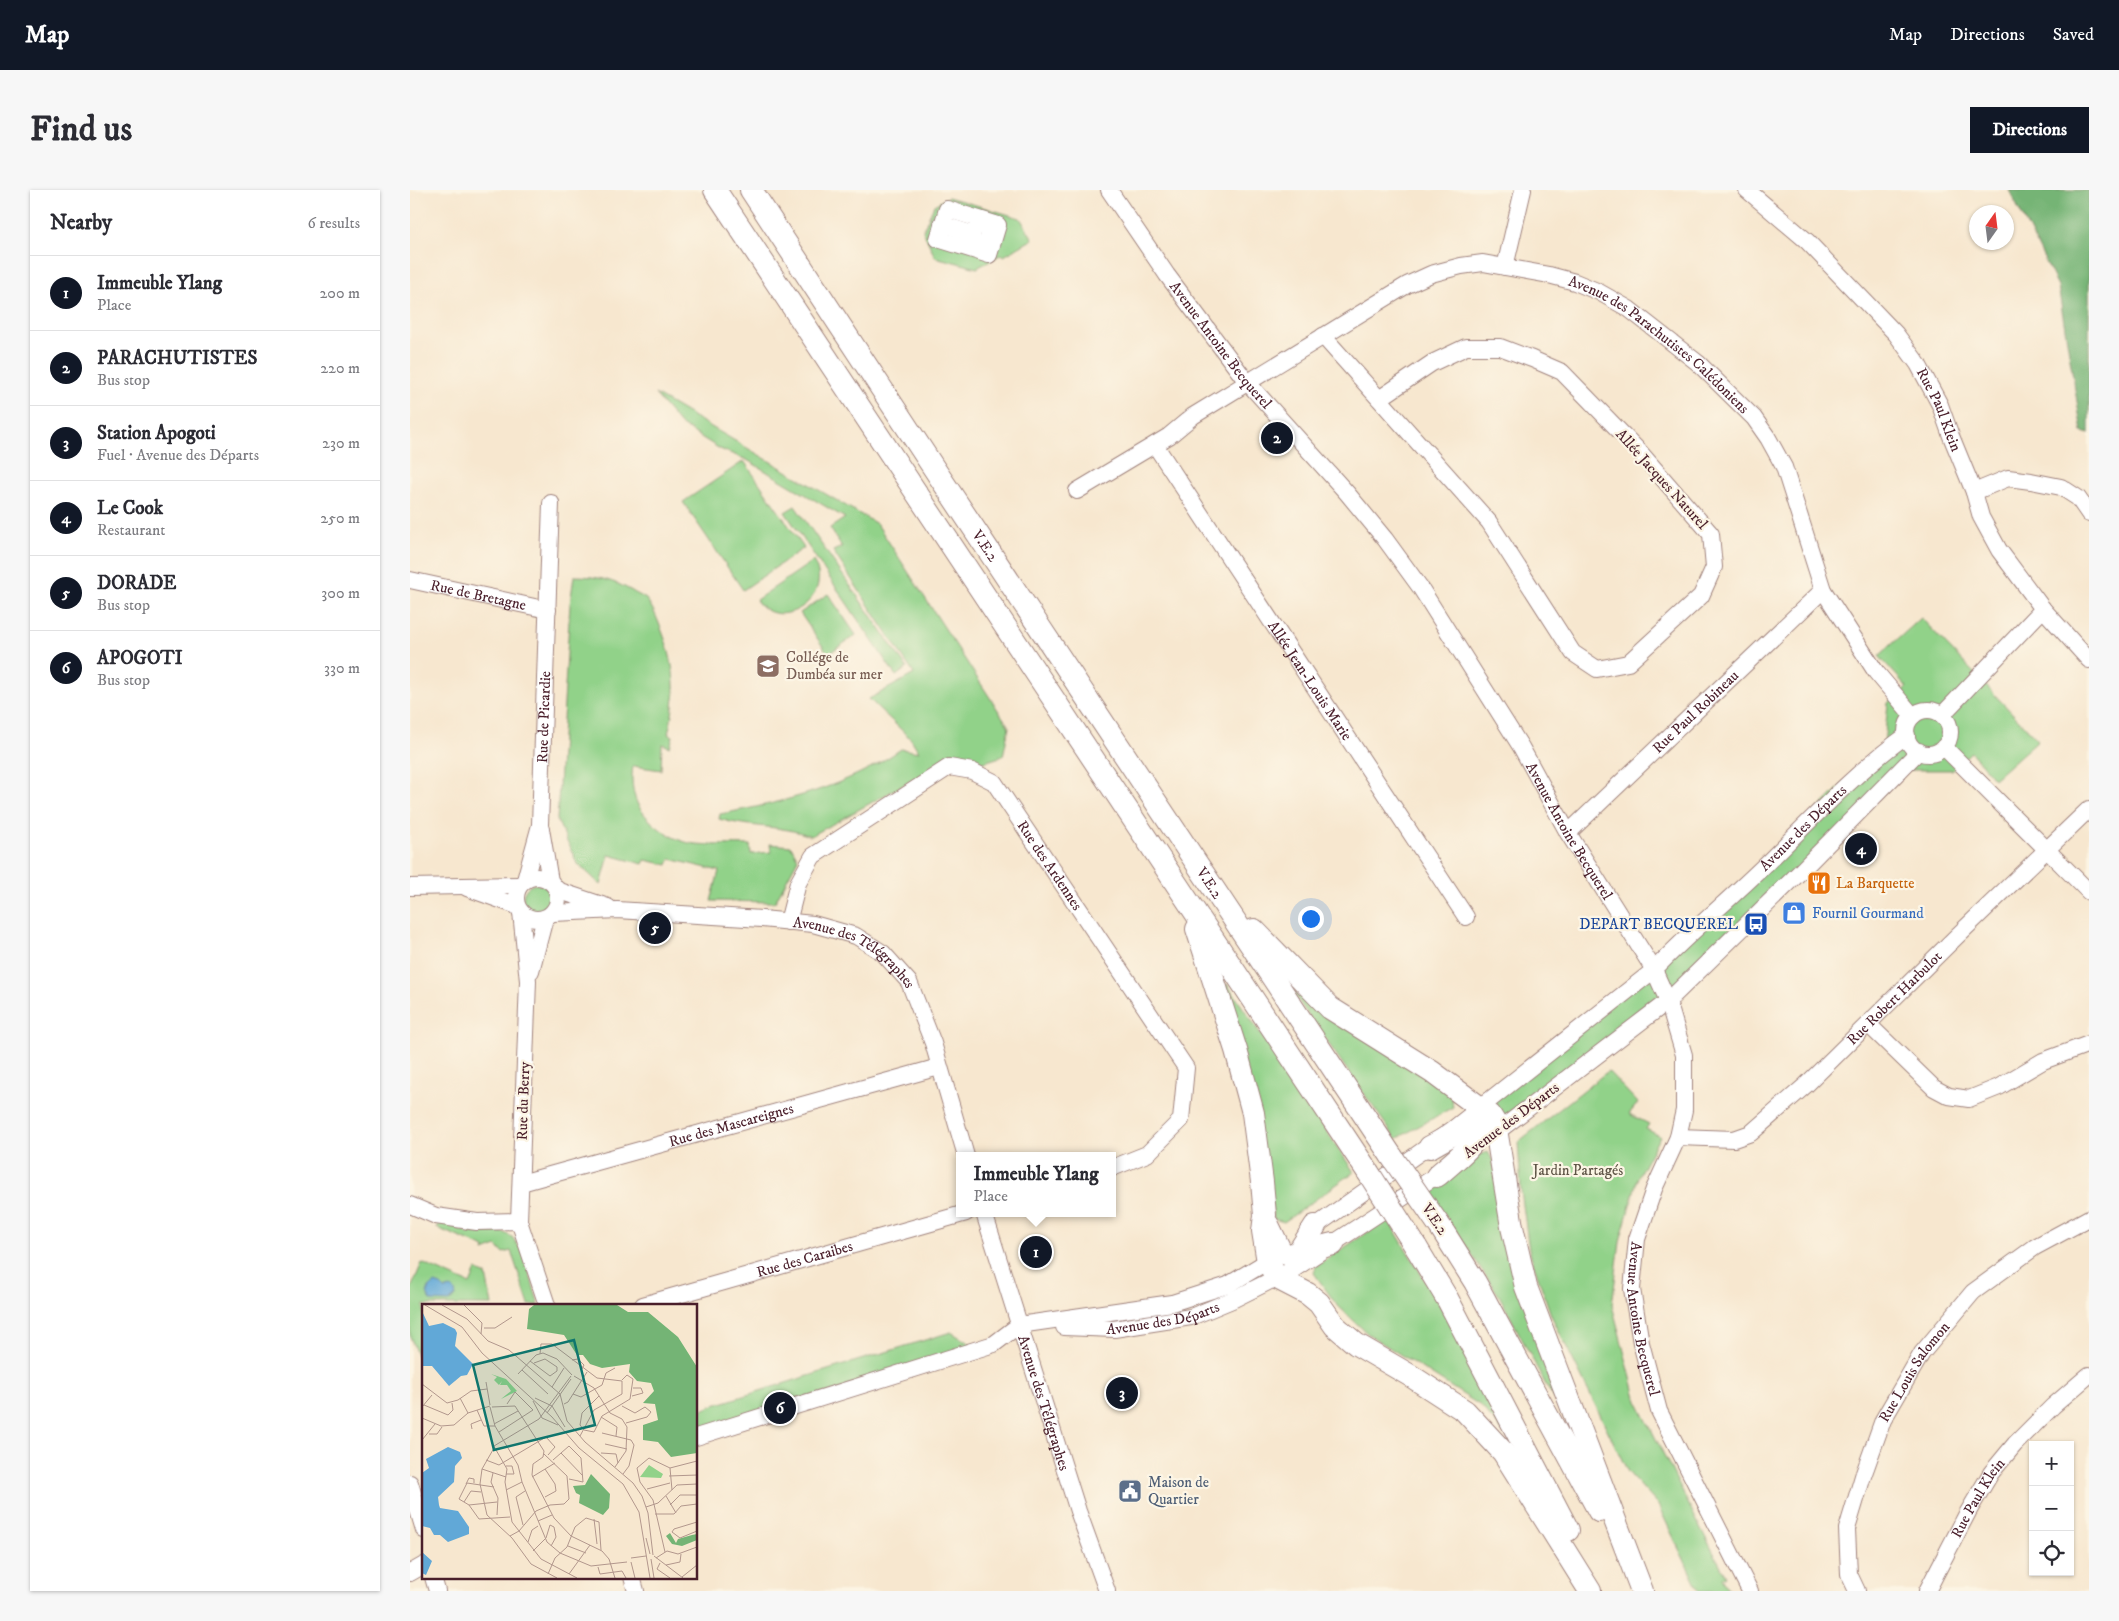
<!DOCTYPE html>
<meta charset="utf-8">
<style>
:root{--surface:#fff;--page:#f7f7f7;--text:#2b2b33;--muted:#7c7c81;--line:#e1e1e2;--accent:#111827}
body{margin:0;font-family:"IM FELL DW Pica",serif;background:var(--page);color:var(--text)}
.controls{position:absolute;right:15px;bottom:15px;display:grid;overflow:hidden;border-radius:0px;box-shadow:0 1px 4px #0004}
.controls button{width:45px;height:45px;display:grid;place-items:center;padding:0;border:0;border-bottom:1px solid var(--line);background:var(--surface);color:var(--text);font:25px sans-serif}
.compass{position:absolute;left:1559px;top:15px;width:45px;height:45px;border-radius:50%;background:var(--surface);box-shadow:0 1px 4px #0004;rotate:14deg}
.you{position:absolute;left:900px;top:728px;width:18px;height:18px;margin:-12px;border:4px solid #fff;border-radius:50%;background:#1a73e8;box-shadow:0 0 0 8px #1a73e833}
.badge{display:grid;place-items:center;width:32px;height:32px;border-radius:50%;background:var(--accent);color:#fff;font-size:16px;font-weight:700}
.pin{position:absolute;translate:-50% -50%;border:2px solid #fff;box-shadow:0 1px 5px #0006}
.popup{position:absolute;left:546px;top:962px;width:160px;height:65px;box-sizing:border-box;display:grid;place-content:center;border-radius:0px;background:var(--surface);filter:drop-shadow(0 1px 4px #0005);font-size:16px;white-space:nowrap;color:var(--muted)}
.popup b{font-size:19px;color:var(--text)}
.popup::after{content:'';position:absolute;left:50%;top:100%;margin-left:-10px;border:10px solid transparent;border-top-color:var(--surface)}
.list{margin:0;padding:0;list-style:none}
h2{display:flex;justify-content:space-between;align-items:center;height:65px;margin:0;padding:0 20px;font-size:21px}
h2 small{font-size:16px;font-weight:400;color:var(--muted)}
.list li{display:grid;grid-template-columns:32px 1fr auto;gap:15px;align-items:center;box-sizing:border-box;height:75px;padding:0 20px;border-top:1px solid var(--line)}
.list b{display:block;font-size:19px;white-space:nowrap}
.list p{margin:0;font-size:16px;white-space:nowrap;color:var(--muted)}
.list em{font-size:16px;font-style:normal;color:var(--muted)}
.icon{flex:none;width:28px;height:28px;fill:none;stroke:currentColor;stroke-width:2;stroke-linecap:round;stroke-linejoin:round}
.map{position:relative;flex:none;width:1679px;height:1401px;overflow:hidden;border-radius:0px}
header{display:flex;align-items:center;gap:30px;box-sizing:border-box;height:70px;padding:0 25px;background:var(--accent);color:#fff}
header strong{font-size:24px}
nav{display:flex;gap:28px;margin-inline-start:auto;font-size:18px}
.intro{display:flex;align-items:center;justify-content:space-between;box-sizing:border-box;height:120px;padding:0 30px}
h1{margin:0;font-size:35px}
.button{padding:12px 22px;border-radius:0px;background:var(--accent);color:#fff;font-size:18px;font-weight:700}
main{display:flex;gap:30px;padding:0 30px}
aside{flex:1;background:var(--surface);border-radius:0px;box-shadow:0 1px 4px #0004}
.map>svg:first-child{display:block}
.green{fill:#91d289;stroke:#6e785a}
.forest{fill:#74b475;stroke:#5f6a50}
.water{fill:#61a8d7;stroke:#566481}
.lines{fill:none;stroke-linecap:round;stroke-linejoin:round}
.minor-casing{stroke:#a0837d;stroke-width:18}
.highway-casing{stroke:#a0837d;stroke-width:24}
.minor{stroke:#fff;stroke-width:16}
.highway{stroke:#fff;stroke-width:22}
.highway-bridge-casing{stroke:#a0837d;stroke-width:24;stroke-linecap:butt}
.highway-bridge{stroke:#fff;stroke-width:22}
.labels{text-anchor:middle;stroke-width:4.5;stroke-linejoin:round;paint-order:stroke}
.street-label{font-size:15px;fill:#4a1f2b;stroke:#fcf5e5}
.education-label{font-size:15px;fill:#785e54;stroke:#fcf5e5;text-anchor:start}
.food-label{font-size:15px;fill:#c56008;stroke:#fcf5e5;text-anchor:start}
.shop-label{font-size:15px;fill:#366cbe;stroke:#fcf5e5;text-anchor:start}
.transit-label{font-size:15px;fill:#164399;stroke:#fcf5e5;text-anchor:end}
.park-label{font-size:15px;fill:#5f5547;stroke:#fcf5e5}
.service-label{font-size:15px;fill:#4e5e75;stroke:#fcf5e5;text-anchor:start}
.inset-road{fill:none;stroke:#b2978d;stroke-width:1}
.view{fill:#0f766e;fill-opacity:0.15;stroke:#0f766e;stroke-width:2.5}
.inset-edge{fill:none;stroke:#4a1f2b;stroke-width:2.5}
</style>
<header>
<strong>Map</strong>
<nav><a>Map</a><a>Directions</a><a>Saved</a></nav>
</header>
<div class="intro"><h1>Find us</h1><a class="button">Directions</a></div>
<main>
<aside>
<h2>Nearby<small>6 results</small></h2>
<ul class="list">
<li><span class="badge">1</span><div><b>Immeuble Ylang</b><p>Place</p></div><em>200 m</em></li>
<li><span class="badge">2</span><div><b>PARACHUTISTES</b><p>Bus stop</p></div><em>220 m</em></li>
<li><span class="badge">3</span><div><b>Station Apogoti</b><p>Fuel · Avenue des Départs</p></div><em>230 m</em></li>
<li><span class="badge">4</span><div><b>Le Cook</b><p>Restaurant</p></div><em>250 m</em></li>
<li><span class="badge">5</span><div><b>DORADE</b><p>Bus stop</p></div><em>300 m</em></li>
<li><span class="badge">6</span><div><b>APOGOTI</b><p>Bus stop</p></div><em>330 m</em></li>
</ul>
</aside>
<div class="map">
<svg width="1679" height="1401" viewBox="0 0 1679 1401">
<rect width="100%" height="100%" fill="#fcf5e5"/>
<filter id="ink" filterUnits="userSpaceOnUse"><feTurbulence type="fractalNoise" baseFrequency=".02" numOctaves="2"/><feDisplacementMap in="SourceGraphic" scale="10" xChannelSelector="R" yChannelSelector="G"/><feConvolveMatrix kernelMatrix="1 2 1 2 8 2 1 2 1" color-interpolation-filters="sRGB"/></filter>
<filter id="wash" filterUnits="userSpaceOnUse"><feTurbulence type="fractalNoise" baseFrequency=".0096" numOctaves="4" result="noise"/><feDisplacementMap in="SourceGraphic" scale="20" xChannelSelector="R" yChannelSelector="G"/><feGaussianBlur stdDeviation="1.12" result="paint"/><feColorMatrix in="noise" values="0 0 0 0 0 0 0 0 0 0 0 0 0 0 0 0 0 1.4 0 .05"/><feComposite in="paint" operator="in"/></filter>
<g filter="url(#wash)">
<rect width="100%" height="100%" fill="#f7e7cf"/>
<path class="green" d="M538 7 610 28 623 49 594 66 592 64 567 78 525 67 513 41 524 15Z
M245 204 467 334 599 537 593 566 568 574 542 568 401 646C371 635 339 638 309 629L310 624C373 613 439 596 491 559L509 562 501 549 459 509 504 484 423 361 432 357 420 338 435 328 337 270 310 259 270 234Z
M334 271 394 358 333 400 273 312Z
M385 316 497 478 486 486 375 322Z
M403 371C426 406 370 445 346 410Z
M164 386C187 386 203 390 222 401 226 404 232 406 236 409 242 416 247 428 250 436 266 475 268 504 258 544L263 546 260 557 252 554 251 580 223 576C221 588 222 601 227 613 237 633 263 652 286 654 303 656 322 654 340 655L341 664 361 662 360 654 381 656 388 669 365 712 301 711 309 681 260 669 258 675 235 670 233 674 199 665 191 695 167 673 147 630 160 414Z
M418 404 446 445 418 464 390 423Z
M1511 428 1628 550 1584 589 1561 562 1542 580H1498L1328 743 1087 942 1070 917 1244 780 1474 554 1478 513 1497 497 1469 466Z
M113 708a14 14 0 1 1 28 0a14 14 0 1 1-28 0Z
M817 794 944 982 874 1032 864 1029 814 799Z
M882 802 890 803 1029 891 1042 910 1043 917 986 949Z
M1198 881 1228 913 1219 924 1239 934 1236 939 1250 946 1228 987 1210 1051 1202 1115 1227 1211 1290 1337 1316 1386 1312 1388 1319 1401H1289L1248 1315 1218 1282 1141 1125 1119 1060 1111 1000 1108 952Z
M1078 962 1082 969 1160 1230 1138 1199 1090 1107 1019 1001 1068 965Z
M978 1029 1063 1170 1102 1252 1071 1216 958 1144 926 1114 904 1083 906 1076Z
M30 1030 59 1043 93 1042 102 1047 113 1062 129 1115H119L101 1061 93 1063 87 1056 74 1061 75 1058 27 1038Z
M12 1073 60 1094 66 1080 76 1085 82 1115H14L13 1180 0 1146V1101Z
M541 1142 569 1159 286 1247V1223L301 1216Z"/>
<path class="forest" d="M1599 0H1679V244L1672 242 1648 96Z"/>
<path class="water" d="M25 1093 31 1095 35 1099 41 1098 45 1101 46 1106 39 1112 20 1111 17 1103 19 1097Z"/>
</g>
<g filter="url(#ink)">
<g class="lines">
<g class="minor-casing">
<g id="minor">
<path id="s1" d="M699 0 757 85 837 192 937 303 975 349 1010 397 1111 557 1158 643 1244 780 1258 811 1274 865V920L1268 947 1244 999 1227 1049 1222 1099 1231 1153 1249 1221 1340 1401"/>
<path id="s2" d="M1337 0 1397 51 1486 144 1508 174 1530 215 1541 246 1564 302 1571 327 1589 360 1633 419 1679 470"/>
<path d="M537 19 588 35 579 65 528 49Z"/>
<path d="M532 34 563 44"/>
<circle cx="568" cy="45" r="5.5"/>
<path d="M1095 77 1113 0"/>
<path d="M913 146 1079 332 1163 463 1187 479 1218 473 1291 406 1304 377 1301 344 1228 260 1152 182 1122 169 1090 157H1056L1022 173 969 209"/>
<path id="s3" d="M745 255 1056 727"/>
<path id="s4" d="M667 301 759 246 783 226 997 95 1021 84 1051 76 1073 73 1139 85 1165 92 1189 102 1219 119 1288 173 1344 228 1358 248 1374 277 1413 400 1466 482 1503 526"/>
<path d="M1564 302 1598 288 1621 291 1651 297 1668 308 1679 324"/>
<path id="s5" d="M0 390 138 420"/>
<circle cx="1518" cy="542" r="22"/>
<path d="M1532 525 1633 419"/>
<path d="M1534 557 1679 702"/>
<path d="M131 639 140 691"/>
<path id="s6" d="M1158 643 1413 400"/>
<circle cx="127" cy="708" r="21"/>
<path id="s7" d="M115 690 130 635 141 313"/>
<path d="M0 697 110 695"/>
<path d="M57 698 107 716"/>
<path d="M147 700 198 717"/>
<path d="M111 722 118 791 109 1031 137 1115"/>
<path id="s8" d="M143 723 207 720 352 729 403 734 446 746 473 763 499 792 523 853 556 966"/>
<path id="s9" d="M378 732 388 693 403 666 539 577 562 581 584 592 776 878 771 930 737 964 702 978"/>
<path d="M121 781 135 728"/>
<path d="M1458 834 1524 898 1539 906 1559 909 1589 897 1633 871 1679 854"/>
<path id="s10" d="M1268 947 1324 949 1341 943 1396 895 1547 746 1679 619"/>
<path d="M1079 948 1258 811 1389 683 1509 561"/>
<path id="s11" d="M111 993 529 877"/>
<path d="M0 1015 26 1026 67 1032 109 1031"/>
<path id="s12" d="M574 1023 668 1321 697 1401"/>
<path id="s13" d="M897 1042 1043 939 1244 780C1279 743 1318 711 1354 676 1400 631 1444 583 1497 545"/>
<path id="s14" d="M233 1115 556 1023"/>
<path id="s15" d="M654 1137 704 1139 781 1127 822 1110 884 1079 1035 980"/>
<path d="M286 1247 584 1154 609 1135 762 1113 818 1095 866 1066"/>
<path d="M0 1293 14 1340"/>
<path d="M0 1383 14 1375"/>
<path d="M23 1387 27 1401"/>
<path d="M222 1387 226 1401"/>
<path id="s16" d="M1447 1401 1439 1384 1437 1339 1453 1286 1473 1230 1512 1163 1563 1102 1625 1057 1679 1028"/>
<path id="s17" d="M1517 1401 1558 1322 1581 1283 1605 1254 1643 1216 1679 1185"/>
</g>
</g>
<g class="highway-casing">
<g id="highway">
<path d="M305 0 958 982"/>
<path id="s18" d="M341 0 529 286 982 967"/>
<path d="M787 739 826 860 843 923 852 992 855 1025 853 1041 858 1072 867 1088 898 1104 909 1113 925 1136 946 1154 1001 1186 1055 1221 1093 1262 1180 1401"/>
<path d="M844 740 920 818 1022 882 1080 925 1085 933 1102 1037 1116 1097 1232 1401"/>
<path d="M1020 957C1040 946 1058 932 1082 940"/>
<path d="M1027 986C1039 975 1069 953 1071 937 1072 931 1071 923 1070 917"/>
<path d="M858 1035 871 1062 879 1065 923 1054"/>
<path d="M1031 1038 1065 1092 1189 1321"/>
<path d="M1006 1057 1038 1110 1158 1340"/>
<path d="M884 1069 905 1036"/>
</g>
</g>
<use href="#minor" class="minor"/>
<use href="#highway" class="highway"/>
<g class="highway-bridge-casing">
<path id="highway-bridge" d="M982 967 1031 1038
M958 982 1006 1057"/>
</g>
<use href="#highway-bridge" class="highway-bridge"/>
</g>
</g>
<defs>
<g id="school-square" transform="scale(1.25)"><rect x="-9" y="-9" width="18" height="18" rx="4" fill="#8d6e63" stroke="#fcf5e5"/><path d="M0-5L7-2L0 1L-7-2ZM-4 1L0 2.5L4 1V4Q0 6-4 4Z" fill="#fff"/></g>
<g id="restaurant-square" transform="scale(1.25)"><rect x="-9" y="-9" width="18" height="18" rx="4" fill="#e8710a" stroke="#fcf5e5"/><path d="M-5-6h1v4h1v-4h1v4h1v-4h1v5L-1.5 .5V6h-2V.5L-5-1ZM5-6V6H3V1.5H1.5Q1.5-4 5-6Z" fill="#fff"/></g>
<g id="shop-square" transform="scale(1.25)"><rect x="-9" y="-9" width="18" height="18" rx="4" fill="#3f7fe0" stroke="#fcf5e5"/><path d="M-5-2.5h2.3a2.7 3.5 0 0 1 5.4 0H5L5.5 6h-11ZM-1.5-2.5h3a1.5 2.3 0 0 0-3 0Z" fill="#fff"/></g>
<g id="bus-square" transform="scale(1.25)"><rect x="-9" y="-9" width="18" height="18" rx="4" fill="#1a4fb4" stroke="#fcf5e5"/><path d="M-5-6H5V4H4V6H2V4H-2V6H-4V4H-5ZM-3.5-4V0h7V-4ZM-3.5 1.2v1.5H-2V1.2ZM2 1.2v1.5H3.5V1.2Z" fill="#fff"/></g>
<g id="civic-square" transform="scale(1.25)"><rect x="-9" y="-9" width="18" height="18" rx="4" fill="#5c6f8a" stroke="#fcf5e5"/><path d="M-.6-6.5H3V-4.5H.6V-3L4-1V1h2V6H-6V1h2V-1L-.6-3ZM-1.2 2.5V6h2.4V2.5Z" fill="#fff"/></g>
</defs>
<g fill-rule="evenodd">
<use href="#school-square" x="358" y="476"/>
<use href="#restaurant-square" x="1409" y="693"/>
<use href="#shop-square" x="1384" y="723"/>
<use href="#bus-square" x="1346" y="734"/>
<use href="#civic-square" x="720" y="1301"/>
</g>
<g class="labels">
<g class="street-label">
<text dy="5" stroke="none"><textPath href="#s1" startOffset="191">Avenue Antoine Becquerel</textPath></text>
<text dy="5" stroke="none"><textPath href="#s4" startOffset="668">Avenue des Parachutistes Calédoniens</textPath></text>
<text dy="5" stroke="none"><textPath href="#s2" startOffset="295">Rue Paul Klein</textPath></text>
<text transform="translate(1252 289) rotate(48)" y="5">Allée Jacques Naturel</text>
<text dy="5" stroke="none"><textPath href="#s18" startOffset="426">V.E.2</textPath></text>
<text dy="5" stroke="none"><textPath href="#s5" startOffset="70">Rue de Bretagne</textPath></text>
<text dy="5" stroke="none"><textPath href="#s3" startOffset="282">Allée Jean-Louis Marie</textPath></text>
<text dy="5" stroke="none"><textPath href="#s6" startOffset="176">Rue Paul Robineau</textPath></text>
<text dy="5" stroke="none"><textPath href="#s7" startOffset="165">Rue de Picardie</textPath></text>
<text dy="5" stroke="none"><textPath href="#s13" startOffset="641">Avenue des Départs</textPath></text>
<text dy="5" stroke="none"><textPath href="#s1" startOffset="791">Avenue Antoine Becquerel</textPath></text>
<text dy="5" stroke="none"><textPath href="#s9" startOffset="382">Rue des Ardennes</textPath></text>
<text dy="5" stroke="none"><textPath href="#s18" startOffset="831">V.E.2</textPath></text>
<text dy="5" stroke="none"><textPath href="#s8" startOffset="311">Avenue des Télégraphes</textPath></text>
<text dy="5" stroke="none"><textPath href="#s10" startOffset="271">Rue Robert Harbulot</textPath></text>
<text transform="translate(113 911) rotate(-88)" y="5">Rue du Berry</text>
<text transform="translate(1101 930) rotate(-37)" y="5">Avenue des Départs</text>
<text dy="5" stroke="none"><textPath href="#s11" startOffset="218">Rue des Mascareignes</textPath></text>
<text transform="translate(1025 1029) rotate(56)" y="5">V.E.2</text>
<text dy="5" stroke="none"><textPath href="#s14" startOffset="168">Rue des Caraibes</textPath></text>
<text dy="5" stroke="none"><textPath href="#s15" startOffset="100">Avenue des Départs</textPath></text>
<text dy="5" stroke="none"><textPath href="#s1" startOffset="1318">Avenue Antoine Becquerel</textPath></text>
<text dy="5" stroke="none"><textPath href="#s16" startOffset="236">Rue Louis Salomon</textPath></text>
<text dy="5" stroke="none"><textPath href="#s12" startOffset="199">Avenue des Télégraphes</textPath></text>
<text dy="5" stroke="none"><textPath href="#s17" startOffset="106">Rue Paul Klein</textPath></text>
</g>
<g class="education-label">
<text x="376" y="472">Collége de<tspan x="376" dy="17">Dumbéa sur mer</tspan></text>
</g>
<g class="food-label">
<text x="1426" y="698">La Barquette</text>
</g>
<g class="shop-label">
<text x="1402" y="728">Fournil Gourmand</text>
</g>
<g class="transit-label">
<text x="1328" y="739">DEPART BECQUEREL</text>
</g>
<g class="park-label">
<text x="1168" y="985">Jardin Partagés</text>
</g>
<g class="service-label">
<text x="738" y="1297">Maison de<tspan x="738" dy="17">Quartier</tspan></text>
</g>
</g>
<g transform="translate(12 1114)">
<rect width="275" height="275" fill="#f7e7cf"/>
<path d="M69 70 84 75 95 87 79 95 89 87 85 81H78L80 77 77 81 72 76 75 73ZM227 161 241 170 239 174 218 173Z" fill="#91d289"/>
<path d="M112 1H195L206 8H226L256 33 275 63V149L249 153 236 138 221 136V121L236 116 233 100 221 99 232 87 229 79 215 77 207 68 208 60 180 64 168 60 161 51H155L142 31 105 25 107 5ZM169 170 188 190 187 204 181 211 157 199 158 191 154 189 151 182 163 181ZM248 229 254 239 256 235 270 231 275 230V236L260 242 250 240 244 232Z" fill="#74b475"/>
<path d="M0 7 7 22 21 19 33 25 35 29 33 42 51 60 45 71 39 72 27 82 10 62H0ZM26 143 38 148 40 154 33 162 32 178 16 193 17 201 18 204 36 207 47 223V230L26 238 18 231H12L8 224 0 222V169L7 164 4 155ZM0 248 10 257 4 271 0 269Z" fill="#61a8d7"/>
<path class="inset-road" d="M3 1 40 23 60 49 130 113 157 144 201 180 217 208 228 274M20 1 45 15 66 37 87 46 138 90 145 117 163 138 211 179 220 192 226 209 231 251M42 1 60 19 59 30M62 24H73L90 13M118 50 119 40H130L175 74 200 77V90L172 106 158 132M150 56 156 55 162 61 160 65M108 57 128 72 135 67V63L123 55 112 59M100 66 126 90M96 70 114 51 121 49 135 55 150 71M152 72 172 84 188 109 200 115 205 123 204 147 193 163M64 78 68 101M0 80 25 99 36 96 49 87 65 85M130 83 142 64M151 90 159 93 180 81 184 69 193 64M177 92 160 109 158 121 162 126 172 128 180 112 208 95 211 75 205 71 200 76M210 92 221 89 219 84H211M38 94 46 109M113 94 130 102 143 123M111 97 120 114 136 121M142 100 146 98 165 68M2 101 26 111 31 106 30 99M200 102 213 109 223 103 229 108 225 113 204 119M0 103 10 91M68 103 73 122 96 161 100 178 125 238 138 249 169 262 205 258M70 103 93 102 122 147 121 153 111 160 110 171 132 214 149 232 180 247 187 255 193 274M55 106 62 122H73M125 109 149 75M179 113 195 123 194 132M0 114 19 122 32 121 46 109 68 102M72 120 96 107M50 125 49 120 59 116M77 128 111 106 93 88 85 100M180 129 209 136 212 141 207 162 201 170M7 130H15L20 123M0 136 13 120M70 139 85 165 83 178 90 218 119 255 155 274M183 140 205 145M72 142 117 115 149 72M72 144 60 165 58 180 65 211 90 234 109 260 135 274M139 149 161 172M179 149 194 150 196 159M64 156 77 161 124 133 133 143 126 151M131 156 147 142 159 154 161 178 147 175M84 162H90L92 170H84M248 164 250 186M60 165 84 173M71 169 69 178 76 194 75 211M247 172 275 171M110 173 133 159M44 180 47 174 52 175V179M72 183 45 179 37 195 47 201 57 215 88 213M225 185 248 179M84 186 100 178M244 192 254 209M123 193 134 187 133 180 123 165M42 198 49 187 59 188M47 201 75 198M248 201 258 191H275M224 203 236 199 255 181 275 180M233 210H252L259 202 275 200M172 215 175 240M116 217 130 211M275 218 252 225 250 228 258 234 275 227M101 221 94 193 103 187M88 232 97 227 114 207 128 201 142 200 147 195 145 172 122 150M224 234 228 250M106 238 110 226 116 222M146 242 164 249M111 247 124 234 128 221 132 223 134 233 129 242M243 248 231 196 218 178 215 164 227 154 248 164 275 157M232 252 261 274M209 254 224 252M234 254 245 247 256 250 275 243M229 255 232 274M209 258 213 274M238 259 235 265 248 274M244 261 258 258 259 250M176 263 178 270 200 267 204 274M126 270 133 254 145 243 153 223 164 214 177 218 179 246M147 270 168 241M260 273 275 261"/>
<path class="view" d="M152 36 173 121 72 146 51 61Z"/>
<rect width="275" height="275" class="inset-edge"/>
</g>
</svg>
<div class="controls">
<button>+</button>
<button>−</button>
<button><svg class="icon" aria-label="locate" viewBox="0 0 24 24"><circle cx="12" cy="12" r="6"/><path d="M12 2v4M12 18v4M2 12h4M18 12h4"/></svg></button>
</div>
<svg class="compass" viewBox="-18 -18 36 36"><path d="M0-13l5 13h-10z" fill="#e53935"/><path d="M0 13l5-13h-10z" fill="#7c7c81"/></svg>
<div class="you"></div>
<div class="pin badge" style="left:626px;top:1062px">1</div>
<div class="popup"><b>Immeuble Ylang</b>Place</div>
<div class="pin badge" style="left:867px;top:248px">2</div>
<div class="pin badge" style="left:712px;top:1203px">3</div>
<div class="pin badge" style="left:1451px;top:659px">4</div>
<div class="pin badge" style="left:245px;top:738px">5</div>
<div class="pin badge" style="left:370px;top:1218px">6</div>
</div>
</main>
